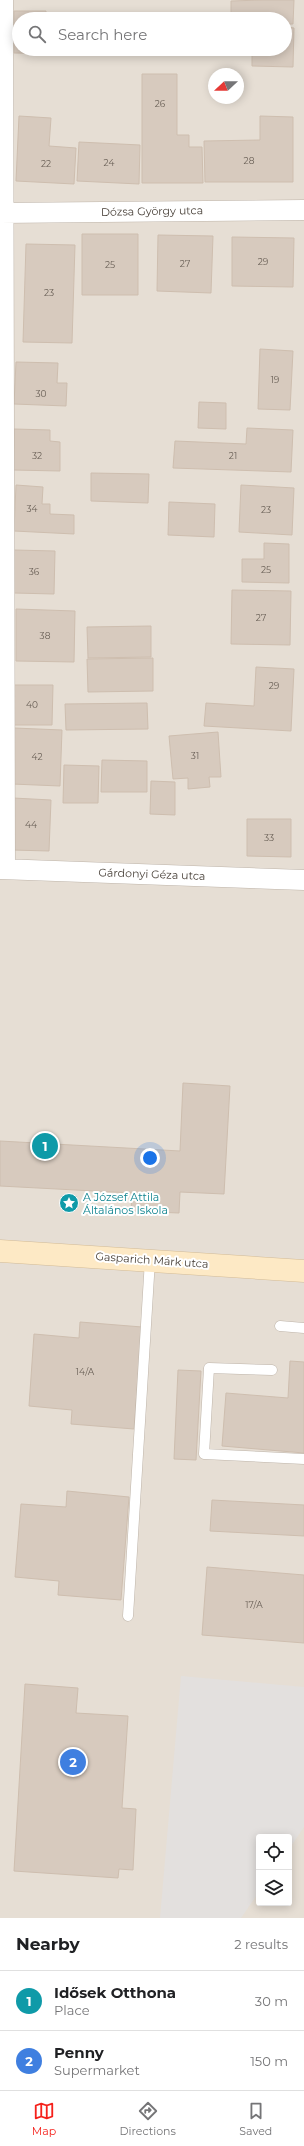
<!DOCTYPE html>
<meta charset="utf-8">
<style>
:root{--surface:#fff;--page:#f2f2f2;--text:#202124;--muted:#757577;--line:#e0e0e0;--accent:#f5211b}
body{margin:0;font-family:Montserrat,sans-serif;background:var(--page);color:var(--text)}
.controls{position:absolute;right:12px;bottom:12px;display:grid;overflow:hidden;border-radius:4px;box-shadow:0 2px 10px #0003}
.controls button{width:36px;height:36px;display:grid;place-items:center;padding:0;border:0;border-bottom:1px solid var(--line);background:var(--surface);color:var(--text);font:20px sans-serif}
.compass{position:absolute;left:208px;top:68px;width:36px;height:36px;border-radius:50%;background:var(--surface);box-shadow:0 2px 10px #0003;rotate:248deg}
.you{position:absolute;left:150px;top:1158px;width:14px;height:14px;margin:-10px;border:3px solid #fff;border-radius:50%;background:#1a73e8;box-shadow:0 0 0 6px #1a73e833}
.badge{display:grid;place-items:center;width:26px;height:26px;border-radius:50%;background:var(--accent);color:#fff;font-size:13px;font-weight:700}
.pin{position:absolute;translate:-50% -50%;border:2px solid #fff;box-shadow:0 1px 4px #0006}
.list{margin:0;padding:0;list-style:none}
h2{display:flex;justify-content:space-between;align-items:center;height:52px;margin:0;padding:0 16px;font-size:17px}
h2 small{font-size:13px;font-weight:400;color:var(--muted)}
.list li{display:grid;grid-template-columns:26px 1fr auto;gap:12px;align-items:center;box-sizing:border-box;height:60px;padding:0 16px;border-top:1px solid var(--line)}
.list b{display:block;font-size:15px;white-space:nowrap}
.list p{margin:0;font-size:13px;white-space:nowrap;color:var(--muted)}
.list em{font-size:13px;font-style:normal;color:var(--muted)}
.icon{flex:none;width:22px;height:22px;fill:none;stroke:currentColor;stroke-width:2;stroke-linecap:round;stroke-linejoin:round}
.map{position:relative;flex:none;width:304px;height:1918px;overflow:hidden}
.search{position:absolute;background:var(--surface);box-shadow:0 2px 10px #0003;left:12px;right:12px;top:12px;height:44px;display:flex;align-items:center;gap:10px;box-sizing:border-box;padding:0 14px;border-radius:22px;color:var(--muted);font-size:15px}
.sheet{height:172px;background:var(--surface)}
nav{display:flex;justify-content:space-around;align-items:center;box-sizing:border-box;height:56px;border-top:1px solid var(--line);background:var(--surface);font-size:11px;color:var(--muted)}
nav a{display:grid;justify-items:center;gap:2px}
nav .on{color:var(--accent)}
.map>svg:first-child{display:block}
.residential{fill:#e6ded4;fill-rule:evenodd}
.parking{fill:#e3e0de}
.building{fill:#d7cabe;stroke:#cebeaf}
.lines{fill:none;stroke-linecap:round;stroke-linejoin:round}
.lane-casing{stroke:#beb4a9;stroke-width:11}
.street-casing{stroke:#beb4a9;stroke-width:21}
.secondary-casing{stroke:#d2bb97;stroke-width:23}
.lane{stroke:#fff;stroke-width:10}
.street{stroke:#fff;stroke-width:20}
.secondary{stroke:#fde9c5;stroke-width:22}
.labels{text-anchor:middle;stroke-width:4;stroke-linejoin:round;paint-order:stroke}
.number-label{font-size:9px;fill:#6a6057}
.street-label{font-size:11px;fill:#453d35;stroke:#fff}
.culture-label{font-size:11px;fill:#0d838f;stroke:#fff;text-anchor:start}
</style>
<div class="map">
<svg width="304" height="1918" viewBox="0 0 304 1918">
<rect width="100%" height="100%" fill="#f2ede6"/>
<path class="residential" d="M0 0H304V1918H0ZM19 19H285V49H19ZM214 74H238V98H214ZM259 1837H289V1903H259Z"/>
<path class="parking" d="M181 1676 304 1687V1827L289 1849V1837H259V1892L241 1918H160Z"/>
<path class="building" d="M262 0H294L293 24H285V19H231V1Z
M14 11H46V19H19V49H89V54L14 53Z
M285 27 294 28 293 67 252 66V49H285Z
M142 74H177V135H189V147H202L203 183H142Z
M19 116 51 118 49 146 76 148 74 184 16 181Z
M260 116 293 117V182H205L204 141 260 140Z
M79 142 140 145 139 184 77 181Z
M82 234H138V295H82Z
M158 235 213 236 211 293 157 291Z
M232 237 294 238 293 287 232 286Z
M26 244 75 245 72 343 23 342Z
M260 349 293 351 290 410 258 409Z
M16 362 58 363 57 383H67L66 406 14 404Z
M199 402 226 403V429L198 428Z
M247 428 293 430 291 472 173 468 175 441 246 444Z
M14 429 50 430V441L60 442V471L13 470Z
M91 473 149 474 148 503 91 501Z
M16 485 43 487 42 504H50V514L74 515V534L14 531Z
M241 485 294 488 292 535 239 532Z
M169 502 215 504 214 537 168 535Z
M264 543 289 544V583L242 582V559H264Z
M14 550 55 551 54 594 14 593Z
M232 590 291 591 290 645 231 644Z
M16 609 75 611 74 662 16 661Z
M151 626V657L88 658 87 627Z
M153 658V691L88 692 87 659Z
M256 667 294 669 291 731 204 726 206 703 254 706Z
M13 685H53L52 725H12Z
M147 703 148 729 66 730 65 704Z
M14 728 62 730 60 786 12 784Z
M218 732 221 777H209L210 787 188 789V778L173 779 169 736Z
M102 760 147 761V792H101Z
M64 765 99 766 98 803H63Z
M151 781 175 782V815L150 814Z
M13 798 51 800 49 851 12 850Z
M247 819H291V857L247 856Z
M183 1083 230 1086 224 1194 180 1192 179 1213 131 1211 132 1193 0 1186V1141L180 1151Z
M80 1322 142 1327 134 1429 71 1424 72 1410 29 1406 34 1334 79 1338Z
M290 1361 304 1362V1453L222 1446 226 1393 288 1398Z
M178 1370 201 1371 196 1460 174 1459Z
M67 1491 129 1497 121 1600 58 1595 59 1581 15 1577 21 1504 66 1507Z
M212 1500 304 1505V1536L210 1531Z
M207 1567 304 1575V1643L202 1635Z
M25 1684 78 1688 76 1713 128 1716 122 1808 136 1809 133 1870 119 1869 118 1878 14 1871Z"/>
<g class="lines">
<g class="lane-casing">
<path id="lane" d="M280 1326 304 1328
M272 1370 209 1368 204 1454 304 1459
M128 1616 150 1260"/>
</g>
<g class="street-casing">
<path id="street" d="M3 0 5 869
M0 213 304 210
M0 869 304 880"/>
</g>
<g class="secondary-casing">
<path id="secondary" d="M0 1251 304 1271"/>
</g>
<use href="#lane" class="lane"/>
<use href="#street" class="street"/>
<use href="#secondary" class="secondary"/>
</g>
<defs>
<g id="sight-disc" transform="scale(1)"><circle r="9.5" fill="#0f9aa8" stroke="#fff"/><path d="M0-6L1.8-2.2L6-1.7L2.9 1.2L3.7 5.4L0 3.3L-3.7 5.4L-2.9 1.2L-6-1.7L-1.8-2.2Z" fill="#fff"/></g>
</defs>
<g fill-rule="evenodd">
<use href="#sight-disc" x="69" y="1203"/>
</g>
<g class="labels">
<g class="number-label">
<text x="160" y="107">26</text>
<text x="249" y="164">28</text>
<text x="109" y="166">24</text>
<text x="46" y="167">22</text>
<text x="263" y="265">29</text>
<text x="185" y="267">27</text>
<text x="110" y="268">25</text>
<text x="49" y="296">23</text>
<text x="275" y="383">19</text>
<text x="41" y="397">30</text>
<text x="37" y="459">32</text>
<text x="233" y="459">21</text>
<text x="32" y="512">34</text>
<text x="266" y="513">23</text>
<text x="266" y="573">25</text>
<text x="34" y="575">36</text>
<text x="261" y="621">27</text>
<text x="45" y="639">38</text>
<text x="274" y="689">29</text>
<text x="32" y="708">40</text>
<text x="195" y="759">31</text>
<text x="37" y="760">42</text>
<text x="31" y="828">44</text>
<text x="269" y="841">33</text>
<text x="85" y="1375">14/A</text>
<text x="254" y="1608">17/A</text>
</g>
<g class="street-label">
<text transform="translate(152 211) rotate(-1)" y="4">Dózsa György utca</text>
<text transform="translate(152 874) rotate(2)" y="4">Gárdonyi Géza utca</text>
<text transform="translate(152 1260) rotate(4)" y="4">Gasparich Márk utca</text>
</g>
<g class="culture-label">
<text x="83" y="1201">A József Attila<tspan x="83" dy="13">Általános Iskola</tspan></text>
</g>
</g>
</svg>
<div class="controls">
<button><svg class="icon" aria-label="locate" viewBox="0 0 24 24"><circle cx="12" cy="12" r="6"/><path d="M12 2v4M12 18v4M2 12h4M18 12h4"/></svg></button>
<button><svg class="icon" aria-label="layers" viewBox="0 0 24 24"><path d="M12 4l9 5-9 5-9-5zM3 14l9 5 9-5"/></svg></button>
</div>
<svg class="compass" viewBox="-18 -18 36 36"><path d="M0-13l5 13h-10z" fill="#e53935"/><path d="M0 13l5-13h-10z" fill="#757577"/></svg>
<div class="you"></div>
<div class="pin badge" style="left:45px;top:1146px;background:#0f9aa8">1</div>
<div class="pin badge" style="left:73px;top:1762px;background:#3f7fe0">2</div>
<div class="search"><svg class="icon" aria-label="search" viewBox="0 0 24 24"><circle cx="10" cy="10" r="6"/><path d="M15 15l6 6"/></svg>Search here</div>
</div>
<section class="sheet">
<h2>Nearby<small>2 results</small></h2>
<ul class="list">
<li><span class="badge" style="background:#0f9aa8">1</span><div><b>Idősek Otthona</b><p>Place</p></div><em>30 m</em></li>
<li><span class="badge" style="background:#3f7fe0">2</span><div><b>Penny</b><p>Supermarket</p></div><em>150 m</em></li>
</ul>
</section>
<nav>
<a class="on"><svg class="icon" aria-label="map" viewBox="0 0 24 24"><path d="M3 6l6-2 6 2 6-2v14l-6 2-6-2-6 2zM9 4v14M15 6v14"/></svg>Map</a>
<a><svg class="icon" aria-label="directions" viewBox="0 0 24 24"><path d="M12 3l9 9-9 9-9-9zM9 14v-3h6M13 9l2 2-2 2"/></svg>Directions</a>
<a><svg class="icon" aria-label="saved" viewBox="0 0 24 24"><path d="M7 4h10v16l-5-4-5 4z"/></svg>Saved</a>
</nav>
